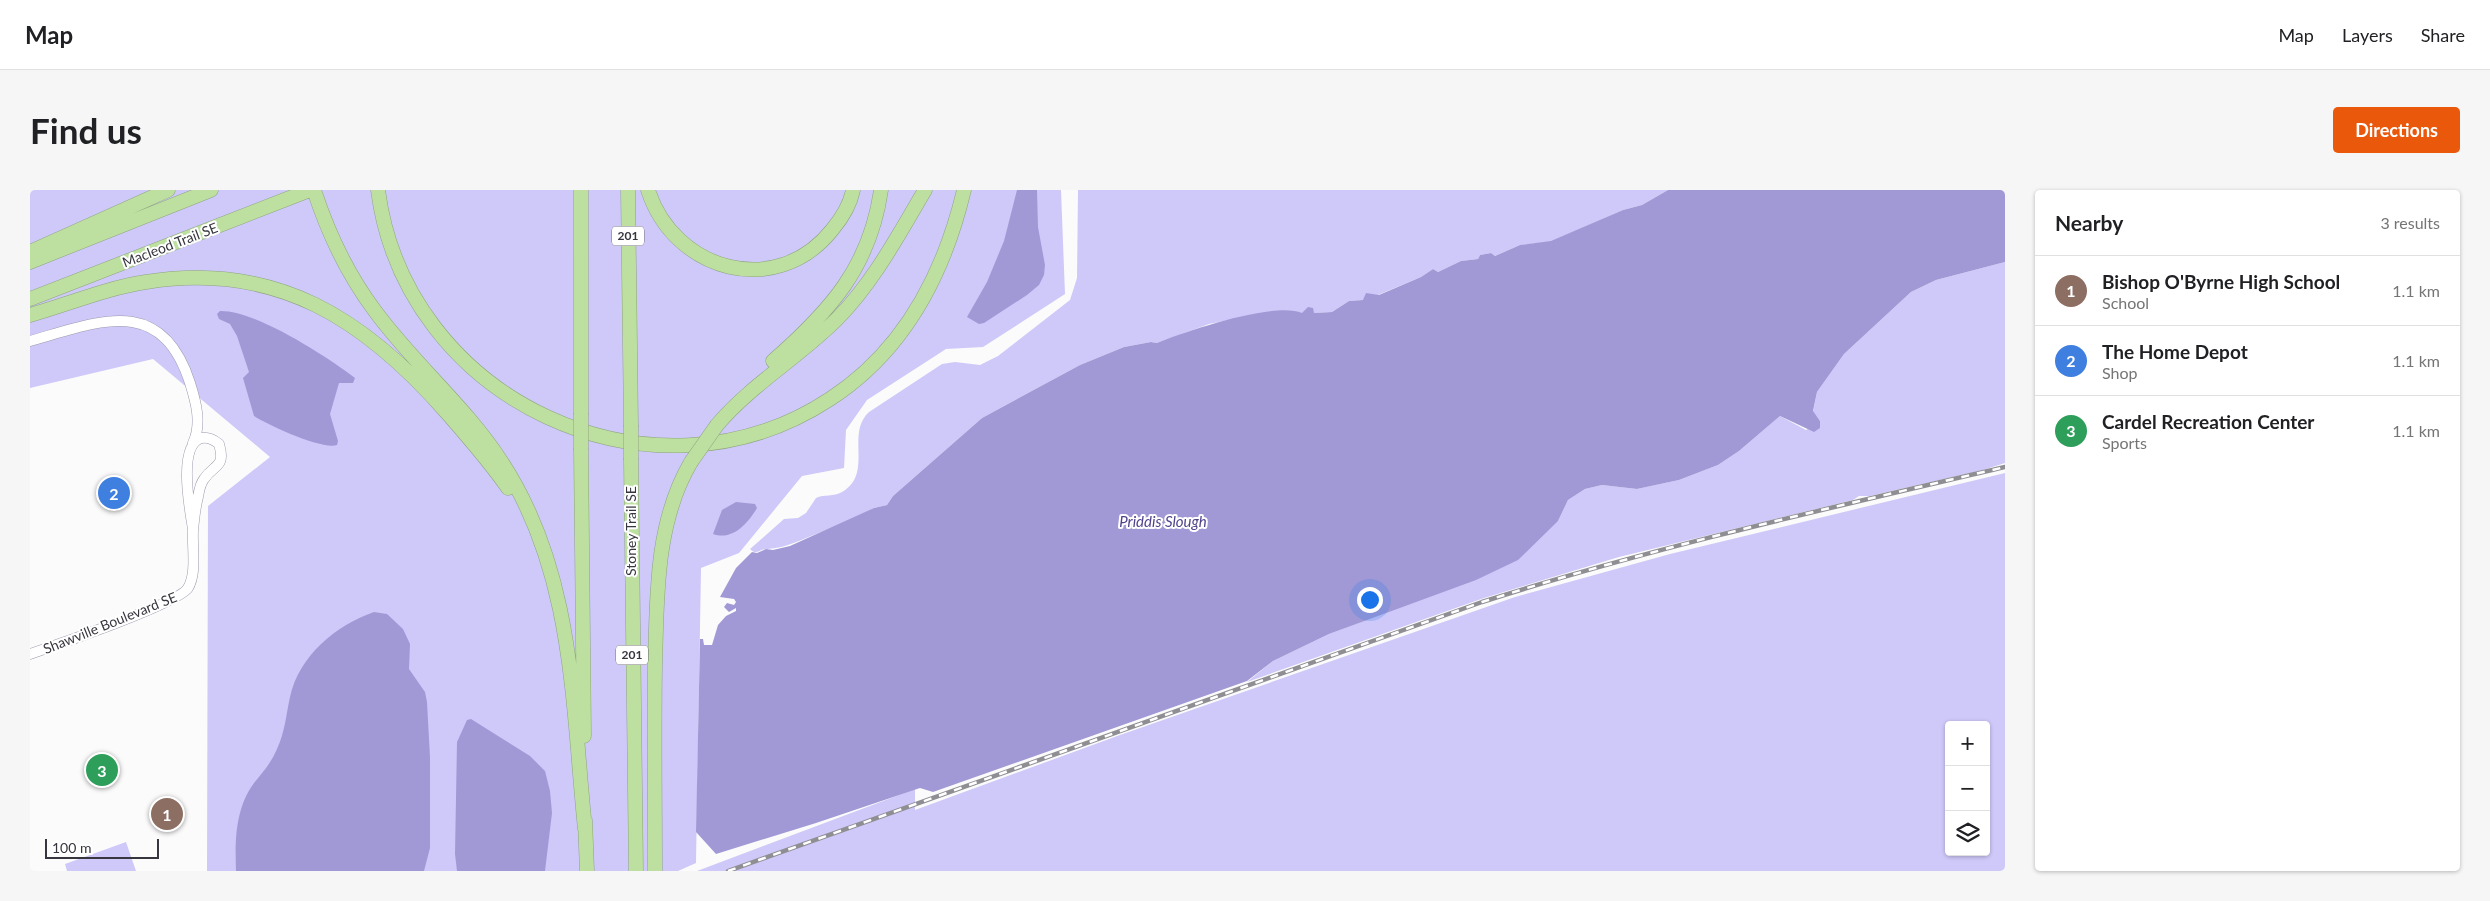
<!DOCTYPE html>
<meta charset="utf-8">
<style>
:root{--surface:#fff;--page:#f6f6f6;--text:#202124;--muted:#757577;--line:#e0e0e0;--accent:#ea580c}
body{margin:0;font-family:Lato,sans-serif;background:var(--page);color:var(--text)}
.controls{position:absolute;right:15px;bottom:15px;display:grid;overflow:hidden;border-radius:5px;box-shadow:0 1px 4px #0004}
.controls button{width:45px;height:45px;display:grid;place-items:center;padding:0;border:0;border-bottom:1px solid var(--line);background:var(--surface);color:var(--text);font:25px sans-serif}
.scale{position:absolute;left:15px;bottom:12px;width:114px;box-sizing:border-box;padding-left:5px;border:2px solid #37363f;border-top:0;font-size:14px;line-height:18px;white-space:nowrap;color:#37363f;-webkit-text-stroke:4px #fff;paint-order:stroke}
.you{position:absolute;left:1339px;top:409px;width:18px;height:18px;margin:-12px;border:4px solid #fff;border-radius:50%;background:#1a73e8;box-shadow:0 0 0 8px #1a73e833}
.badge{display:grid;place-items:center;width:32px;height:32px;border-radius:50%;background:var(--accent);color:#fff;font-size:16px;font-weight:700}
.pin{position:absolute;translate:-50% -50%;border:2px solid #fff;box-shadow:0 1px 5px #0006}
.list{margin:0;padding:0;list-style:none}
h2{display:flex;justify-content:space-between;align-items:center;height:65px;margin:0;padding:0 20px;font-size:21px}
h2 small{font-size:16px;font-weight:400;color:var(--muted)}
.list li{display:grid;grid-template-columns:32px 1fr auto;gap:15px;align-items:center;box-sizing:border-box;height:70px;padding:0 20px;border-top:1px solid var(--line)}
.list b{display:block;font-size:19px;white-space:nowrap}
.list p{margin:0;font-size:16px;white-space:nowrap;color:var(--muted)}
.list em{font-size:16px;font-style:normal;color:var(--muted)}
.icon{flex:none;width:28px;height:28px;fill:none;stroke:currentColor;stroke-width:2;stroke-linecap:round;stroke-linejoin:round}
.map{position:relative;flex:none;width:1975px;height:681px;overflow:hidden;border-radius:5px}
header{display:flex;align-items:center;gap:30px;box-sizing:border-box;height:70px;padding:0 25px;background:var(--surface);border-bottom:1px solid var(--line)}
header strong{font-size:24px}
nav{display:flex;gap:28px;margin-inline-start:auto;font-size:18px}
.intro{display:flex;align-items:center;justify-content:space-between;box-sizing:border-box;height:120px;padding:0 30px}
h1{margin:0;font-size:35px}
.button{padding:12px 22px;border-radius:5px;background:var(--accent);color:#fff;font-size:18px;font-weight:700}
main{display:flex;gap:30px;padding:0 30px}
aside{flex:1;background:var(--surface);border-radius:5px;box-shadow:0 1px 4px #0004}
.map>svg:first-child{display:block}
.green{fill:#cec9f9;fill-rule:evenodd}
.water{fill:#a199d5}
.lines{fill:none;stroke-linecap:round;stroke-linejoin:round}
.secondary-casing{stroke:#9b99ad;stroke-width:11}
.highway-casing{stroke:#8ea47f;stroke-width:15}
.secondary{stroke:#fff;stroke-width:10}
.highway{stroke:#bde0a1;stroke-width:14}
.rail-casing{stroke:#8f8e93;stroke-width:4.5}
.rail{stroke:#fff;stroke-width:2.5;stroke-dasharray:8;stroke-linecap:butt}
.highway-bridge-casing{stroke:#8ea47f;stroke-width:15;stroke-linecap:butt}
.highway-bridge{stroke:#bde0a1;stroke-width:14}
.labels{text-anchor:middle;stroke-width:4;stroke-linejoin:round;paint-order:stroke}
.shield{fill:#fff;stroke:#737279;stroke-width:1}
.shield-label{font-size:12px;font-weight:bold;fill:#37363f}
.street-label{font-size:14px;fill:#37363f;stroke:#fff}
.water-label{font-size:15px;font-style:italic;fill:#51428b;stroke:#fff}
</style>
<header>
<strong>Map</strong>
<nav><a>Map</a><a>Layers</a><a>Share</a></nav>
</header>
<div class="intro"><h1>Find us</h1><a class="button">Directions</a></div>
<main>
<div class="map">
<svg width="1975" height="681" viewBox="0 0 1975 681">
<rect width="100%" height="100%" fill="#fbfbfb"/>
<path class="green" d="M0 0H1031L1035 104 953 157 916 159 837 210 816 240 814 278 772 286 709 363 671 378 666 673 648 681H177L178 316 240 267 123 169 0 198Z
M1048 0H1638L1612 15 1593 20 1521 52 1490 55 1465 66 1461 63 1450 65 1448 69 1431 71 1408 82 1403 79 1391 87 1348 105 1333 110 1319 111 1302 122 1213 127 1179 134 1127 153 1121 152 1094 157 1050 175 952 228 863 306 857 315 844 318C827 328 809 335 791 342 772 349 757 358 737 359 729 359 727 366 720 359L754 329 768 328 776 323 786 308C794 304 804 307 812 302 844 283 815 244 839 222L912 174 925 172 950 175 968 166 1040 110 1047 88Z
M1975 72V273L1953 280 1840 306H1829L1823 310 1589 367 1454 408 1217 492 1243 471 1299 444 1360 421 1528 331 1538 310 1555 299 1572 295 1607 299 1649 290 1688 275 1709 261 1750 226 1776 240 1790 231 1783 222 1787 202 1814 164 1881 102 1906 90Z
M1975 283V681H667L885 599V620L1090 545 1485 407 1640 364ZM1919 535H1956V662H1919Z
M96 652 106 681H37L35 674Z"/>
<path class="water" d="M987 0H1007L1008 37 1015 75 1014 85 1009 95 997 105 954 133 949 134 937 127 957 92 974 51Z
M1638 0H1975V72L1906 90 1881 102 1814 164 1787 202 1783 221 1790 231V238L1784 242 1750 226 1709 261 1688 275 1649 290 1607 299 1572 295 1555 299 1538 310 1528 331 1488 370 1446 390 1299 444 1243 471 1217 491 903 602 890 598 786 633 686 664 666 642 670 449H673L674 455H682L688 435 696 426 706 421V418L699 422 694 417 697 413 704 415 706 412 704 409 690 407 706 378 722 362 727 363 736 359 743 360 760 356 844 318 857 315 863 306 952 228 1050 175 1094 157 1121 152 1127 153C1156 141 1245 111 1272 123L1278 117 1283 118 1284 123 1302 122 1319 111 1333 110 1336 103 1349 105 1391 87 1403 79 1408 82 1431 71 1448 69 1450 65 1461 63 1465 66 1490 55 1521 51 1593 20 1612 15Z
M190 121C225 120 296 166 325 188L323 193H309L300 224 308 251 307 255C292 260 238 235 224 226L213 188 219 182 207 146 200 134 189 129 187 124Z
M706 312 725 314 727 318C718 333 703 351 683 344L692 320Z
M344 422 357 424 373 439 380 454 379 479 395 502 397 512 400 567V658L394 681H206C205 651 205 619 224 593 233 582 241 573 247 559 255 542 256 525 260 507 269 466 306 435 344 422Z
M441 529 500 566 515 581 520 601 522 623 515 681H427L425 664 427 552 437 530Z"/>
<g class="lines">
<g class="secondary-casing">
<path id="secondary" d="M0 151C68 132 131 103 160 193 166 212 172 234 163 253
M0 464C24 456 149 413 158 398 167 383 162 358 163 341 164 330 165 318 168 307 169 301 170 294 174 289 184 274 196 278 189 254 184 250 179 247 172 248 147 254 160 321 163 339"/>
</g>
<g class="highway-casing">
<path id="highway" d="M284 0C298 43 318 85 345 121 384 174 435 216 471 271 544 382 542 512 555 639
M348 0C375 210 622 326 800 209 874 161 914 84 934 0
M551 0V223
M598 0 601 235
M618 0C644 81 746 110 802 40 812 28 820 16 823 0
M0 62 138 0
M0 72 181 0
M0 109 280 0
M0 125C39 114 76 98 116 92 247 71 336 130 418 224 439 248 460 272 478 298
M743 171C800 121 840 77 851 0
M687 235C722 194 769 167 807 129 843 93 869 44 895 0
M551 260 554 546
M601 270 606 681
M555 630 557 681
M625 681C625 613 624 544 625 476 627 407 625 333 661 272"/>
</g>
<use href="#secondary" class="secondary"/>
<use href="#highway" class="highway"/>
<g class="rail-casing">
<path id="rail" d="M698 681 1452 412C1624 357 1800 318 1975 277"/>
</g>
<use href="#rail" class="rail"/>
<g class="highway-bridge-casing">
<path id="highway-bridge" d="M601 235V270
M551 260V223
M661 272 687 235"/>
</g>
<use href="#highway-bridge" class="highway-bridge"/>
</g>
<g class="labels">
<g class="shield">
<rect x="582" y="36.5" width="32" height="19" rx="4"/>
<rect x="586" y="455.5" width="32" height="19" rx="4"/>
</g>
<g class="shield-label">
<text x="598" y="50">201</text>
<text x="602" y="469">201</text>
</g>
<g class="street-label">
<text transform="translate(140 55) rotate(-21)" y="5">Macleod Trail SE</text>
<text transform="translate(601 341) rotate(-90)" y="5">Stoney Trail SE</text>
<text transform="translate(80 433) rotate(-22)" y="5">Shawville Boulevard SE</text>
</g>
<g class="water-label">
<text x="1133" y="337">Priddis Slough</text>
</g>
</g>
</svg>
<div class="controls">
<button>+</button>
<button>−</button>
<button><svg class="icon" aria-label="layers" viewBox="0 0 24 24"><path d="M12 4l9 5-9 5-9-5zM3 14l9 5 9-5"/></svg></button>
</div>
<div class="scale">100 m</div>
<div class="you"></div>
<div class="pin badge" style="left:137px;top:624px;background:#8d6e63">1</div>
<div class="pin badge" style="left:84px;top:303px;background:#3f7fe0">2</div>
<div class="pin badge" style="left:72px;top:580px;background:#2e9e5b">3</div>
</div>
<aside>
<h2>Nearby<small>3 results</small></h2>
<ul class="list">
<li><span class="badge" style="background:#8d6e63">1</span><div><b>Bishop O'Byrne High School</b><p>School</p></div><em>1.1 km</em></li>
<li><span class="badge" style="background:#3f7fe0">2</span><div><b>The Home Depot</b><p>Shop</p></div><em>1.1 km</em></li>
<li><span class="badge" style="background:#2e9e5b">3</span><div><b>Cardel Recreation Center</b><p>Sports</p></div><em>1.1 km</em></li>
</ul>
</aside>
</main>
